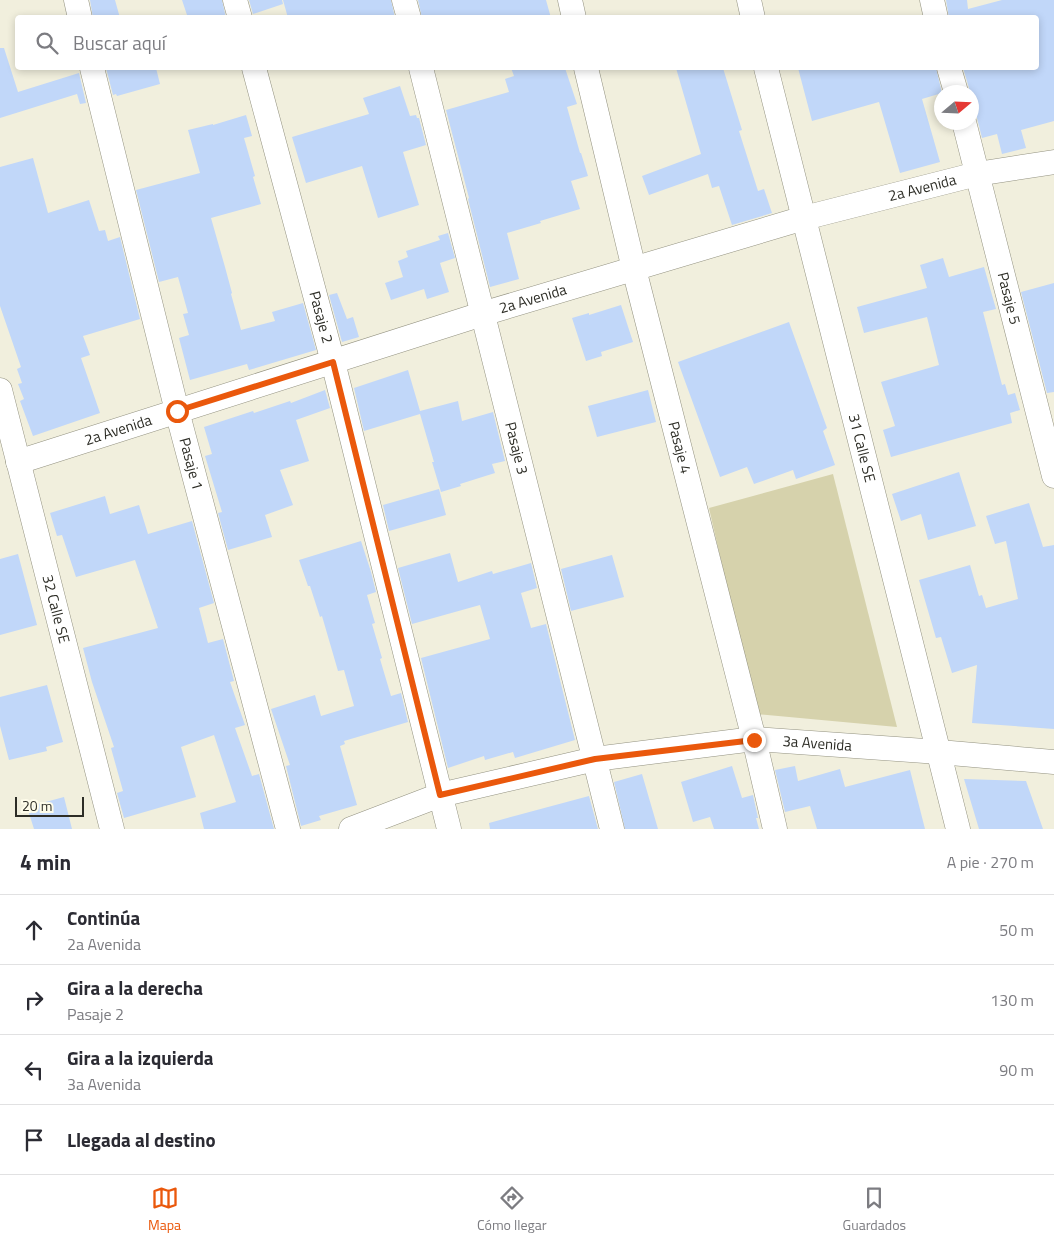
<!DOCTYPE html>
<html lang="es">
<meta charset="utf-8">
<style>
:root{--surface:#fff;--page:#f2f2f3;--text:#2b2b33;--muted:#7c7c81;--line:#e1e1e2;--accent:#ea580c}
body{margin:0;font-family:"Titillium Web",sans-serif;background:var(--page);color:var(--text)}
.compass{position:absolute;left:934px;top:85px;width:45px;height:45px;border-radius:50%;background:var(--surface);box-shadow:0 2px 8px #0003;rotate:71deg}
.scale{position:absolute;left:15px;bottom:12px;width:69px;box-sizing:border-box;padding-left:5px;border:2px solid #2d2d26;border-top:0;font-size:14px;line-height:18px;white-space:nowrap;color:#2d2d26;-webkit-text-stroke:4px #fefcea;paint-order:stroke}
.stop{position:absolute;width:15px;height:15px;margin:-11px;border:4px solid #ea580c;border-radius:50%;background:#fff}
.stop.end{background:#ea580c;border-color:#fff;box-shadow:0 1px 5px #0008}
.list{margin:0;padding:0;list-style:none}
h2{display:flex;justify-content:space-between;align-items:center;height:65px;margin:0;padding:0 20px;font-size:21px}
h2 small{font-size:16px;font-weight:400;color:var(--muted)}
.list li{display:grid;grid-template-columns:32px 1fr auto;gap:15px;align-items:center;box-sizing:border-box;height:70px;padding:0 20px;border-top:1px solid var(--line)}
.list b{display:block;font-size:19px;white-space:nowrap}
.list p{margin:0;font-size:16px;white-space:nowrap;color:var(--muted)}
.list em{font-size:16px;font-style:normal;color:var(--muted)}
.icon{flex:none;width:28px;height:28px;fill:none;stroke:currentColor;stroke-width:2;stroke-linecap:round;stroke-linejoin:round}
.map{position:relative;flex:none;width:1054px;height:829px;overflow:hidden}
.search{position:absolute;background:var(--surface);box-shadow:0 2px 8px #0003;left:15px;right:15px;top:15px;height:55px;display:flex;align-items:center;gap:12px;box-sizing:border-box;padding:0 18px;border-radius:5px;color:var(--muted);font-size:19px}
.sheet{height:345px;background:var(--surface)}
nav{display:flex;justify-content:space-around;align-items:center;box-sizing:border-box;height:70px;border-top:1px solid var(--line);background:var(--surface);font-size:14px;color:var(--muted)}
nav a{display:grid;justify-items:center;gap:2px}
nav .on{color:var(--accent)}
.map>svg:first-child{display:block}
.green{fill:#d6d2ac}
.building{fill:#c1d7f9}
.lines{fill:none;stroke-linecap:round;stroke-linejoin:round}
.minor-casing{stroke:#939281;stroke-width:25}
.minor{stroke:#fff;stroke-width:24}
.route{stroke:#ea580c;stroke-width:6}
.labels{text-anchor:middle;stroke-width:5;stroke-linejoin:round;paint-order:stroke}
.street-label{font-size:15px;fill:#2d2d26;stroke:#fefcea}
</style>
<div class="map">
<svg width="1054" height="829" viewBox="0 0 1054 829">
<rect width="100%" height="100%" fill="#f1efdd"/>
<path class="green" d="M833 474 897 727 756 714 709 508Z"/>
<path class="building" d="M90 0H115L120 18H93Z
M182 0H222L226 18H188Z
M249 0H282L283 4 253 14Z
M283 0H391L395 18H288Z
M418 0H546L551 18H422Z
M946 0H967L968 9 1002 0H1054V121L1021 130 1026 148 1002 154 997 134 982 138 977 118 974 113 972 111V92H969V88L963 68H1036V18H949Z
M0 48H4L18 92 79 73 86 103 80 104 77 94 0 118Z
M106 68H156L160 84 117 96 116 94 113 95Z
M511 68H565L577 104 567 107 580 153H581L588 176 571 181 580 209 540 221 541 223 507 233 519 279 490 287 468 199 469 198 446 110 509 92 505 79 514 76Z
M676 68H723L742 130 739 131 758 191 764 189 772 213 732 225 719 186 712 188 708 174 649 195 642 176 701 154Z
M798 68H936L942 93 922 99 940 162 900 173 879 102 812 121Z
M400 86 410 116 416 115 417 118H419L426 145 403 152 419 205 378 218 362 166 306 183 292 137 369 114 363 98Z
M246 115 252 136 244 138 255 176 253 177 261 204 211 218 225 267 232 293 231 294 241 330 275 321 272 312 303 303 316 350 249 370 247 364 190 380 179 338 189 335 183 314 188 313 178 277 159 282 136 190 200 173 188 130 213 124V125Z
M33 158 48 213 89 200 99 231 105 230 108 241 120 237 140 319 83 336 90 355 81 358 100 413 33 436 20 401 24 399 18 384 22 383 17 369 21 367 0 306V167Z
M448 233 455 258 440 263 449 292 427 299 424 289 391 300 385 283 403 277 398 261 408 257 406 251 440 240 438 236Z
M943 258 949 277 984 267 996 309 983 312 1002 385 1005 384 1008 395 1015 393 1020 410 1010 413 1012 423 891 457 883 430 895 426 881 382 939 365 927 317 864 333 857 307 927 288 920 265Z
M1054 283V392L1047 393 1021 292Z
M337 293 347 319 353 317 359 337 342 342 329 295Z
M621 305 633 342 601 352 602 356 586 361 572 318 589 313V315Z
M789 322 827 428 823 431 835 465 796 479 793 470 754 484 747 467 720 477 678 362Z
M408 370 420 411 458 401 462 421 493 412 505 461 492 464 495 473 460 484 461 486 441 492 432 462H434L420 414 364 431 354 388Z
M325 390 330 408 296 420 309 461 280 470 293 505 265 515 272 537 228 550 218 513 222 512 205 456 212 454 204 427 253 411 254 413 290 401 291 403Z
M648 390 656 422 597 437 588 406Z
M959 472 976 526 928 540 921 514 901 521 892 494Z
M439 489 446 515 389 531 383 505Z
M105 496 110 514 139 505 148 534 192 521 214 603 199 608 208 643 223 639 234 681 230 682 245 725 235 728 252 776 259 774 274 829H204L200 813 236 802 214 735 181 747 196 797 124 818 117 793 123 791 111 748 114 747 92 682 83 648 158 628 135 560 76 577 62 535 57 536 50 513Z
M1029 503 1043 547 1054 545V729L972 723 977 665 952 673 941 637 936 638 919 580 970 565 979 596 982 595 986 608 1018 599 1006 541 995 544 986 516Z
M361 541 371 572 376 592 367 595 375 623 372 624 382 658 380 659 391 696 401 693 408 722 344 741 345 744 340 746 357 805 319 816 321 820 301 826 286 766 290 765 271 709 315 695 321 716 354 706 344 670 338 671 322 616 320 617 310 586H308L299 560Z
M450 553 458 582 492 571 493 574 531 563 537 588 521 593 531 628 546 624 575 740 515 758 513 752 485 760 484 756 448 768 421 658 490 639 480 605 412 624 398 568Z
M18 554 37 625 0 635V559Z
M612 555 624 597 571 611 561 569Z
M47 685 63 742 46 747 47 751 9 760 0 726V697Z
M732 766 742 798 753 795 758 818H756L759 829H714L710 817 693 822 681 782Z
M795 766 798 781 840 769 845 787 910 770 925 829H817L810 806 785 812 775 770Z
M642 774 658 829H625L614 782Z
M964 779 1026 781 1043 829H979Z
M589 796 598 829H490L489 823Z
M64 797 72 829H34L27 807Z"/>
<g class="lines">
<g class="minor-casing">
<g id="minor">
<path d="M76 0 80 18"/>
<path d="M235 0 240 18"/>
<path d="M404 0 409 18"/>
<path d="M570 0 574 18"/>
<path d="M749 0 753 18"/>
<path d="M932 0 936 18"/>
<path id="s1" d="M92 68 177 411 288 829"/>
<path id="s2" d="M254 68 333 362 449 829"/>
<path id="s3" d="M421 68 612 829"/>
<path id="s4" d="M586 68 634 269 754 739 775 829"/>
<path id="s5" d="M766 68 958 829"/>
<path d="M949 68 956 92"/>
<path id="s6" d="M964 122 1054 476"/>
<path id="s7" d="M0 390 112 829"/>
<path id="s8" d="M18 462 482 314 804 218 977 174 1054 162"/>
<path id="s9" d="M351 829 440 795 595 759 754 739 939 752 1054 762"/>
</g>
</g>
<use href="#minor" class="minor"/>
</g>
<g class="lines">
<path class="route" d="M177 411 333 362 440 795 595 759 754 740"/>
</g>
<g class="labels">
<g class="street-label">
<text dy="5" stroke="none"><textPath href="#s8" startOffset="945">2a Avenida</textPath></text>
<text dy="5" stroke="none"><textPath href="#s8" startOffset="540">2a Avenida</textPath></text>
<text dy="5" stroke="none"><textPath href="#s6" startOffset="182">Pasaje 5</textPath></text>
<text dy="5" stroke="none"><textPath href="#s2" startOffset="258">Pasaje 2</textPath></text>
<text dy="5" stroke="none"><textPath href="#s8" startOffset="105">2a Avenida</textPath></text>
<text dy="5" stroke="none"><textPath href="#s3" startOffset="392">Pasaje 3</textPath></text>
<text dy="5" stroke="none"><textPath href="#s5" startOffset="392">31 Calle SE</textPath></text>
<text dy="5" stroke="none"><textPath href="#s4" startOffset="391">Pasaje 4</textPath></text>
<text dy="5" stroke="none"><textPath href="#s1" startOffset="408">Pasaje 1</textPath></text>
<text dy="5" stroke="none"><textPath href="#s7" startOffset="226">32 Calle SE</textPath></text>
<text dy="5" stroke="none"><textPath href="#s9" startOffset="478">3a Avenida</textPath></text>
</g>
</g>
</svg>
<svg class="compass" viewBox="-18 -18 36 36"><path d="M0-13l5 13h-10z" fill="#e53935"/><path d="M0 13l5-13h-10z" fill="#7c7c81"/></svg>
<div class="scale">20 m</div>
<div class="stop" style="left:177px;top:411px"></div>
<div class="stop end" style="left:754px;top:740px"></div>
<div class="search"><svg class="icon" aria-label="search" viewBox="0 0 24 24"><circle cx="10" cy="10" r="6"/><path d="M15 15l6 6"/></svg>Buscar aquí</div>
</div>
<section class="sheet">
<h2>4 min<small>A pie · 270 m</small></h2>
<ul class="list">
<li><svg class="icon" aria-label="ahead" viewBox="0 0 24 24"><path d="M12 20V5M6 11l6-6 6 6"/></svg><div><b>Continúa</b><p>2a Avenida</p></div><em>50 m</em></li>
<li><svg class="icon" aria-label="right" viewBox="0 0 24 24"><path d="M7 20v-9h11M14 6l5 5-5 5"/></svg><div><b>Gira a la derecha</b><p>Pasaje 2</p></div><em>130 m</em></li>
<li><svg class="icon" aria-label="left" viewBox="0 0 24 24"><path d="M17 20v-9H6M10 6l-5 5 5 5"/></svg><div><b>Gira a la izquierda</b><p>3a Avenida</p></div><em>90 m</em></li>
<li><svg class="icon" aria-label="arrive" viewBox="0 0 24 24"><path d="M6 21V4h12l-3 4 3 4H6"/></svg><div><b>Llegada al destino</b></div></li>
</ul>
</section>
<nav>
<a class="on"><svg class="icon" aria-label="map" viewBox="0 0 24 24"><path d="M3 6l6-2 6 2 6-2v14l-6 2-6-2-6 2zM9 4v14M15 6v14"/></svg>Mapa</a>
<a><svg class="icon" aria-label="directions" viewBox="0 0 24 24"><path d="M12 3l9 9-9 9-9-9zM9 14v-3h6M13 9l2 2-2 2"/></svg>Cómo llegar</a>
<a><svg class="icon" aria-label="saved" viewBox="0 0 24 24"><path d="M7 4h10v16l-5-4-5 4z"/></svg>Guardados</a>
</nav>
